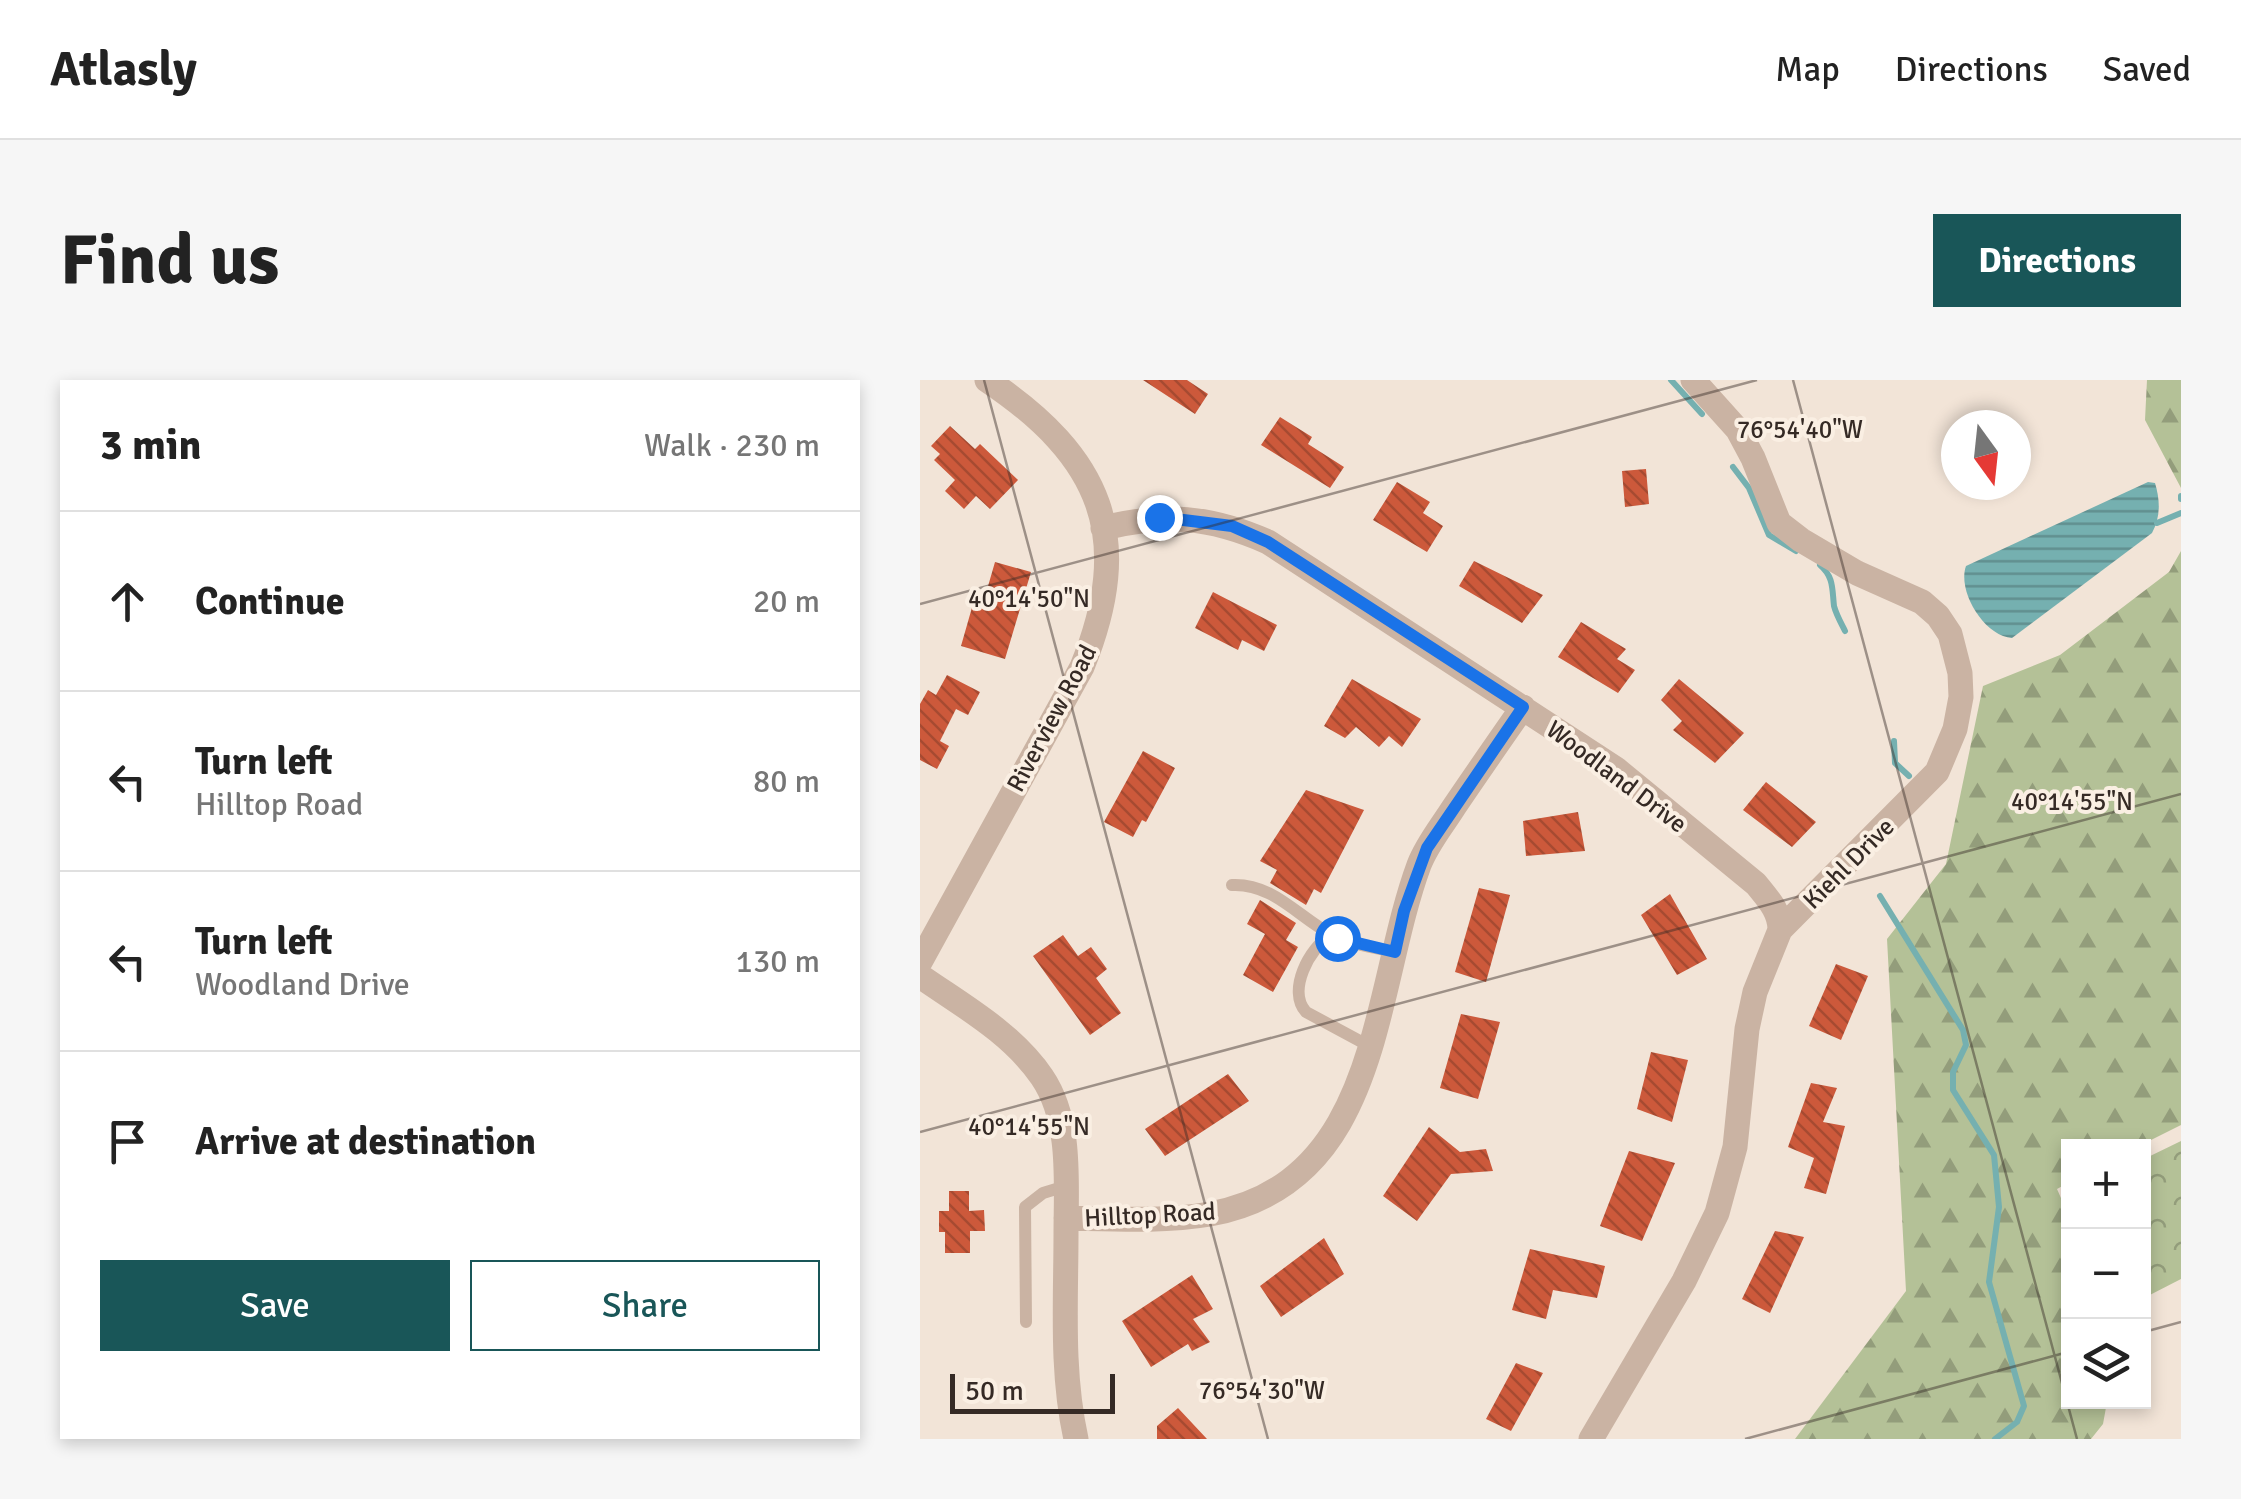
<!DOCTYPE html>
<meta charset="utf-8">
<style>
:root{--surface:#fff;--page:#f6f6f6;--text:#222;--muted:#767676;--line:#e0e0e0;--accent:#195658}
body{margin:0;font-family:Signika,sans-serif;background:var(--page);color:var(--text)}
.controls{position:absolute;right:30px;bottom:30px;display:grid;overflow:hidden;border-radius:0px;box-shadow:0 5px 15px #0003}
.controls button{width:90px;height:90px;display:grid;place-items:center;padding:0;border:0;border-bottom:2px solid var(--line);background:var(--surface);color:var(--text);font:50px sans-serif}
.compass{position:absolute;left:1021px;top:30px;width:90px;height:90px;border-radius:50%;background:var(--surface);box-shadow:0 5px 15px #0003;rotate:165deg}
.scale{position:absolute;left:30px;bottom:25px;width:165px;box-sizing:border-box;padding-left:10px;border:5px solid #352a25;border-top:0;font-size:28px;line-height:35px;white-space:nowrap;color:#352a25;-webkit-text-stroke:8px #faefe3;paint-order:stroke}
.stop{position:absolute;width:30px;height:30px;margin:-22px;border:8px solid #1a73e8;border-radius:50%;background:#fff}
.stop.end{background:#1a73e8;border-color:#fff;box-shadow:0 2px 10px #0008}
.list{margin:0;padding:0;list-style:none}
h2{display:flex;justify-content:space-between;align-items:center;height:130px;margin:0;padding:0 40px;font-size:42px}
h2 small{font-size:32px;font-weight:400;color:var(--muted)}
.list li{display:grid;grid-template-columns:65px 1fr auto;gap:30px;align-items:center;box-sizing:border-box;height:180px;padding:0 40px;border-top:2px solid var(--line)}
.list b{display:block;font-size:38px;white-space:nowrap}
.list p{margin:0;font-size:32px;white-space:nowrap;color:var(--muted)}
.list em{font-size:32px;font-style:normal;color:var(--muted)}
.actions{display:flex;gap:20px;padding:30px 40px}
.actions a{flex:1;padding:22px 0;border:2px solid var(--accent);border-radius:0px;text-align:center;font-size:35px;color:var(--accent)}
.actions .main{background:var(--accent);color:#fff}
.icon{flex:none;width:55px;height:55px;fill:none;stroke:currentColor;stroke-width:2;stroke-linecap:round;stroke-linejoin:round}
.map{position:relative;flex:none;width:1261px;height:1059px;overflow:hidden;border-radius:0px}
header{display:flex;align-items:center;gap:60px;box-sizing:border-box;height:140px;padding:0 50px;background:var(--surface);border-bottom:2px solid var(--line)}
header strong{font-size:48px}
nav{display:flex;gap:55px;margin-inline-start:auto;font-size:35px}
.intro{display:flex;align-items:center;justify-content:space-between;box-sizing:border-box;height:240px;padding:0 60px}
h1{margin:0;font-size:70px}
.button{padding:25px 45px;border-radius:0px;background:var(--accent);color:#fff;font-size:35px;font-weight:700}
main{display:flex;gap:60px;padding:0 60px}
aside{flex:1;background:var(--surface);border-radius:0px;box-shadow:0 5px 15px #0003}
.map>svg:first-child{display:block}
.forest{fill:url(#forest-firs)}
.park{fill:url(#park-crowns)}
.water{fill:url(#water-rules)}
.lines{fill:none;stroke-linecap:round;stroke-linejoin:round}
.stream{stroke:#75b0b0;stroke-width:6}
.building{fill:url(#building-back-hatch)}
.lane{stroke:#cab3a3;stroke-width:12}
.street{stroke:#cab3a3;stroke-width:25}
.route{stroke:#1a73e8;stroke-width:12}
.ticks{fill:none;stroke:#352a25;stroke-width:2.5;stroke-opacity:0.45}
.labels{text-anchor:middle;stroke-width:8;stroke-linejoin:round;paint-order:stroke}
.street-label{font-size:25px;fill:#352a25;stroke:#faefe3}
.ticks-label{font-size:25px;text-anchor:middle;fill:#352a25;stroke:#faefe3;stroke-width:8;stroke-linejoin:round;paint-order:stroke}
</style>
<header>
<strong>Atlasly</strong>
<nav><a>Map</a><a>Directions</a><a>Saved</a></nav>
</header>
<div class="intro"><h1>Find us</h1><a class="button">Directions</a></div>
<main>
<aside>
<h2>3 min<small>Walk · 230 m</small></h2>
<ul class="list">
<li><svg class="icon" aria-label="ahead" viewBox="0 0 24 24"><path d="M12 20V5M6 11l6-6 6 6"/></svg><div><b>Continue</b></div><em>20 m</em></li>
<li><svg class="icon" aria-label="left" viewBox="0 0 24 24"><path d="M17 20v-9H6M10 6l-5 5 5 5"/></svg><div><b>Turn left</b><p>Hilltop Road</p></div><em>80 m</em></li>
<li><svg class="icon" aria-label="left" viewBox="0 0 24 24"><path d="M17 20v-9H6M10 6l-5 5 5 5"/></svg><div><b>Turn left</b><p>Woodland Drive</p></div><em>130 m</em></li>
<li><svg class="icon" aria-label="arrive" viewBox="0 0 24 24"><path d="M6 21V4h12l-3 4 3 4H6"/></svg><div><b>Arrive at destination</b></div></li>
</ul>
<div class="actions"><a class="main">Save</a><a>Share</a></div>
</aside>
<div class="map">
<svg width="1261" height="1059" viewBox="0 0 1261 1059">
<defs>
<pattern id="forest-firs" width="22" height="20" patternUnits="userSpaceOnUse" patternTransform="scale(2.5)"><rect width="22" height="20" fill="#b4c197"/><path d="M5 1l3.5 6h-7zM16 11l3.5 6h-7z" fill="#939d7b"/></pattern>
<pattern id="park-crowns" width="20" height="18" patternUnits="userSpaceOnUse" patternTransform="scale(2.5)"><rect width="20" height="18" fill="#b4c197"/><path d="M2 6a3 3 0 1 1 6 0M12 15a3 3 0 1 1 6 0" fill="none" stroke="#939d7b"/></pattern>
<pattern id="water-rules" width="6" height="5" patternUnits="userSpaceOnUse" patternTransform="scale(2.5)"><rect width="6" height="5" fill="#75b0b0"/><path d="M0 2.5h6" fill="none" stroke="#618f8f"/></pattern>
<pattern id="building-back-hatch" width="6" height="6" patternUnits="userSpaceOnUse" patternTransform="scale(2.5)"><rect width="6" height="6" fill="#cc593b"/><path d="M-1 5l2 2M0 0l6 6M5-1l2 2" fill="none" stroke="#a64a31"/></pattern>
</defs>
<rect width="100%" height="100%" fill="#f2e4d7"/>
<path class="forest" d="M1227 0H1261V108L1225 40Z
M1261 171V745L1219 766H1148V803L1137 809 1148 834V1022H1187L1183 1044 1171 1059H875L986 911 967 559 1026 484 1063 306 1140 275 1249 192Z"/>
<path class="park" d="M1261 761V899L1224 918V779Z"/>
<path class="water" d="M1228 102 1235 103C1240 120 1241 136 1232 153L1092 258C1064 256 1037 211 1046 186Z"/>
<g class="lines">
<path class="stream" d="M751 0 782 34
M813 87 829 108 849 155 876 171
M1261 116V119
M1237 143 1261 133
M900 185C914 197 912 209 914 226 916 234 921 243 925 251
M974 361 975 383 989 396
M960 516 1043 650 1046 665 1033 692V710L1074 775 1079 827 1069 902 1104 1026 1097 1042 1075 1059"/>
</g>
<path class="building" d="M223 0H267L288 14 275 34Z
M360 37 392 57 388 64 424 87 410 108 341 65Z
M30 46 55 69 60 64 98 100 70 129 56 116 44 129 25 111 35 100 14 80 20 74 11 66Z
M726 89 729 124 705 127 702 91Z
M477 102 510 122 503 133 523 146 507 172 453 140Z
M554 181 623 215 602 243 539 206Z
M75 182 111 192 85 279 41 266 53 224 62 227Z
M293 212 357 245 344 271 322 260 318 270 275 248Z
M661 242 706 269 697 279 715 290 698 313 638 277Z
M27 295 60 312 48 335 36 329 20 361 29 366 17 389 0 380V324L8 310 16 315Z
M432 299 501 339 482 367 469 356 459 367 436 347 425 358 404 346Z
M759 299 824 353 795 383 753 350 762 341 741 320Z
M223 371 255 388 226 442 222 440 213 457 184 442Z
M846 402 896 442 872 467 823 430Z
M386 410 444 430 401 513 394 509 386 525 350 503 357 490 340 481Z
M658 432 665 471 606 476 603 441Z
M559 508 590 515 566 602 535 592Z
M750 514 787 579 757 595 721 535Z
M340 520 376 543 366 560 378 567 353 612 323 595 345 554 327 544Z
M143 555 158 576 171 567 187 589 176 598 201 633 170 655 113 576Z
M916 584 948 596 921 660 889 646Z
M541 634 580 642 558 719 520 708Z
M731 672 768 680 752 742 717 729Z
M308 694 329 721 245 776 225 749Z
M891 703 917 708 903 742 925 746 906 814 884 808 894 778 868 767Z
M509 747 540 772 566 769 573 791 531 794 497 841 463 816Z
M709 771 755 783 722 861 680 846Z
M29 811H49V831L64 830 65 851H50V873H25V852H19V831H29Z
M855 851 884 857 850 933 822 919Z
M404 858 424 894 361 937 340 906Z
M610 869 685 886 677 918 633 910 626 939 592 930Z
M272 895 293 929 273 939 290 962 272 971 268 964 231 987 202 941Z
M596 983 623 993 591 1051 566 1039Z
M258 1028 287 1059H237V1046Z"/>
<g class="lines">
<path class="lane" d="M312 505C353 503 378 537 412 555 429 565 455 567 475 572
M411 555C389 568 367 611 386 632L451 667
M106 942 105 827 123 813 146 806"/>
<path class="street" d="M183 148C246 133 289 136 348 162L696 389 836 504C848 519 860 531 860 550
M0 582 162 287C215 157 182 77 67 0
M0 596C43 626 92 653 122 697 152 741 146 803 146 854 146 922 141 992 156 1059
M146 838C193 839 244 842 290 834 461 803 452 612 499 485 507 464 522 446 534 427 557 393 580 360 603 327
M671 1059 764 901 797 833 815 767 827 649 835 612 860 550 1017 392 1035 349 1041 317 1040 293 1030 254 1018 236 1002 222 937 193 881 160 859 143 833 78 818 50 773 0"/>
</g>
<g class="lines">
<path class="route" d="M239 137 312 146 348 162 603 327 507 468 484 531 475 572 417 558"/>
</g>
<path class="ticks" d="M64 0 348 1059M873 0 1157 1059M0 224 837 0M0 752 1261 414M1224 952 1261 942M825 1059 1148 972"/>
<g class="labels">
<g class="street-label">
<text transform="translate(131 338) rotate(-62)" y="9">Riverview Road</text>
<text transform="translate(697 396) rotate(37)" y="9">Woodland Drive</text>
<text transform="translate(928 483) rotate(-45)" y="9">Kiehl Drive</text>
<text transform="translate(230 834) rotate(-3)" y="9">Hilltop Road</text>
</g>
</g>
<g class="ticks-label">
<text x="880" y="58">76°54'40"W</text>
<text x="109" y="227">40°14'50"N</text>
<text x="1152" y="430">40°14'55"N</text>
<text x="109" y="755">40°14'55"N</text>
<text x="342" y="1019">76°54'30"W</text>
</g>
</svg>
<div class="controls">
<button>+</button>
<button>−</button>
<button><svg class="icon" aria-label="layers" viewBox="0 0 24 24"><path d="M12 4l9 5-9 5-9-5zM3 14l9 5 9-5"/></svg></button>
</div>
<svg class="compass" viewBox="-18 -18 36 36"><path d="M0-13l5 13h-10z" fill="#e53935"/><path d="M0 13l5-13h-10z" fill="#767676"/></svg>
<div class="scale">50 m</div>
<div class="stop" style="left:417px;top:558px"></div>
<div class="stop end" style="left:239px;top:137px"></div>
</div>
</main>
